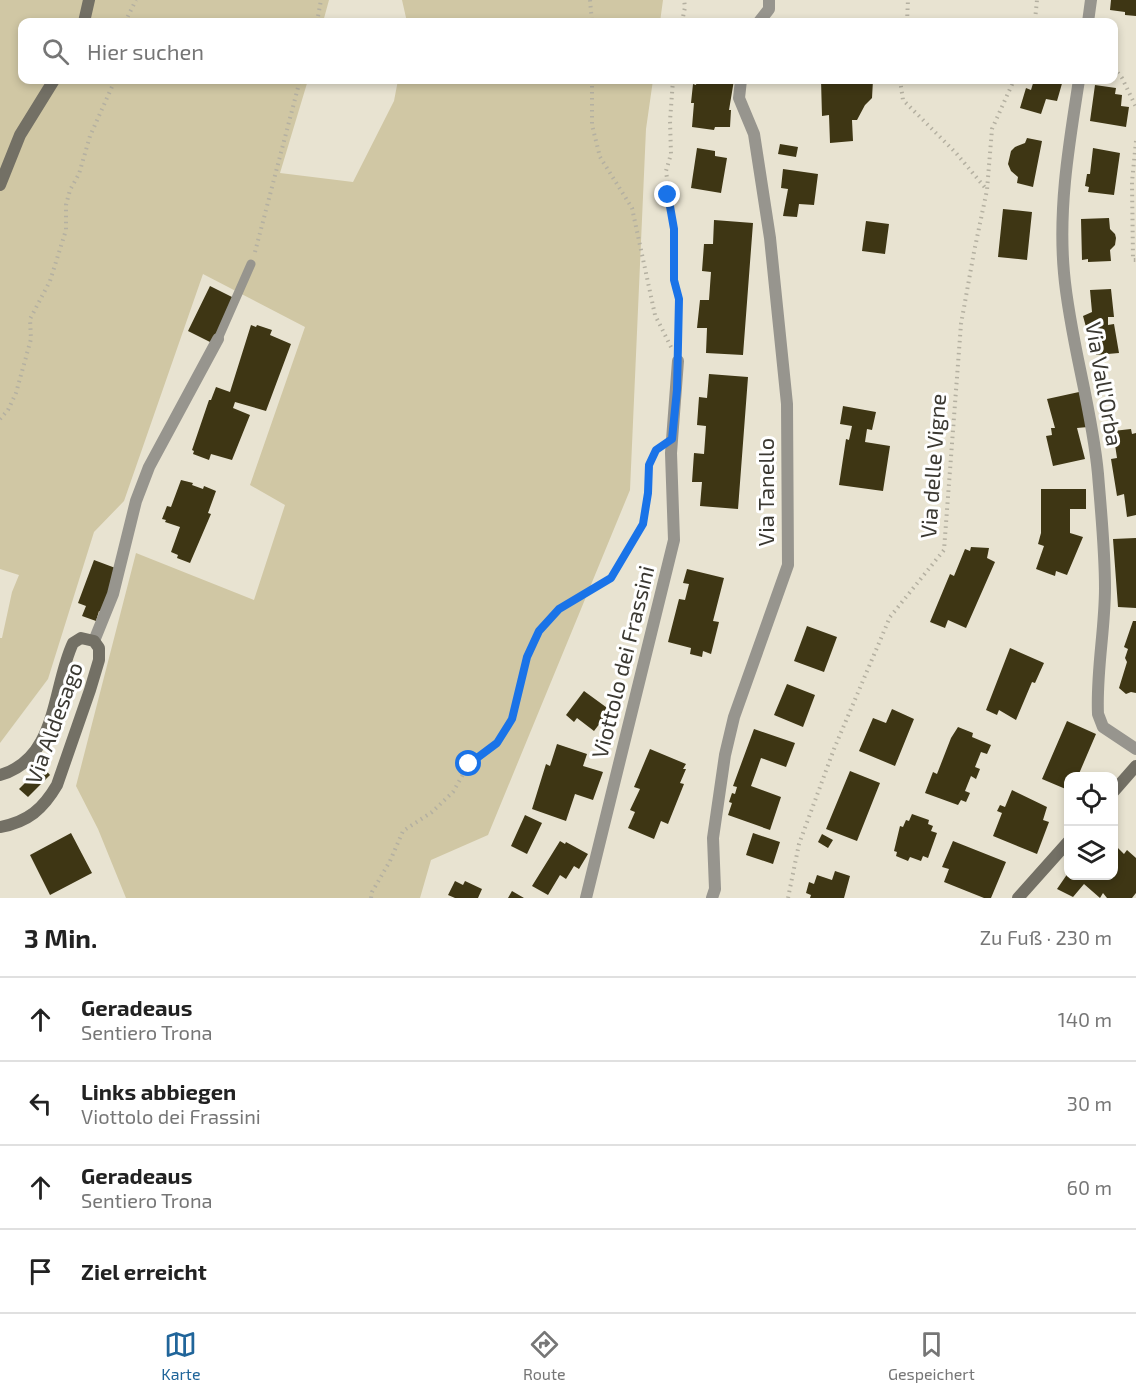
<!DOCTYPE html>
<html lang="de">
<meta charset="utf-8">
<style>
:root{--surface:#fff;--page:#f2f2f2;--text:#222;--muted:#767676;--line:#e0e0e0;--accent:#20659a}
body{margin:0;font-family:"Exo 2",sans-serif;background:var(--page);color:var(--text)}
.controls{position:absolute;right:18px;bottom:18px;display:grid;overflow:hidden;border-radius:12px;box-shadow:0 3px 9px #0003}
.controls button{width:54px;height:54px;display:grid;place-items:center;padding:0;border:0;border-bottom:2px solid var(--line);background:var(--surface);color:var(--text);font:30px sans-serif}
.stop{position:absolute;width:18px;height:18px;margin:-14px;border:4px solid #1a73e8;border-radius:50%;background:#fff}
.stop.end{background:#1a73e8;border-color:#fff;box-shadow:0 2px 6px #0008}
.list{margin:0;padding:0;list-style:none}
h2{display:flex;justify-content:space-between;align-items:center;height:78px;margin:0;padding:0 24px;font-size:26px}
h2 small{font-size:20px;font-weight:400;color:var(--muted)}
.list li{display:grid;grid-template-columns:39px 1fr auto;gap:18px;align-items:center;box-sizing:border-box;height:84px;padding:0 24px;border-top:2px solid var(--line)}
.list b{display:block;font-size:22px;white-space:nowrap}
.list p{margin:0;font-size:20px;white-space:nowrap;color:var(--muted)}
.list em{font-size:20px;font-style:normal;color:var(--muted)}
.icon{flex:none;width:33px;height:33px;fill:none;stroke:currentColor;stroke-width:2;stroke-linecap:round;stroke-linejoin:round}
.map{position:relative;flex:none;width:1136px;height:898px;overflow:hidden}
.search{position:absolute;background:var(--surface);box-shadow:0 3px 9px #0003;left:18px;right:18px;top:18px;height:66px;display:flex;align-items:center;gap:15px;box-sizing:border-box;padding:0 21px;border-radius:12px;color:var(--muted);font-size:22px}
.sheet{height:414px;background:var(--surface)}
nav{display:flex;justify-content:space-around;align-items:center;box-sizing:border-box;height:84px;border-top:2px solid var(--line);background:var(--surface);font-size:16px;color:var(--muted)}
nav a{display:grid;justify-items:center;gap:3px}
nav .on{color:var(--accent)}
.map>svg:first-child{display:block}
.green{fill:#d0c7a4}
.building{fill:#3e3614}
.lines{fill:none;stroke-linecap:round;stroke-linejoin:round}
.path{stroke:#b4b0a1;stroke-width:4;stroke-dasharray:1.5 4.5;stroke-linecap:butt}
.lane{stroke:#97958e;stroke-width:9}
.street{stroke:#97958e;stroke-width:12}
.secondary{stroke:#737065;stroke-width:12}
.route{stroke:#1a73e8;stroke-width:8}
.labels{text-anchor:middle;stroke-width:6;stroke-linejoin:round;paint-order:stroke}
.street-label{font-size:22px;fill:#3b3932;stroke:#fff}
</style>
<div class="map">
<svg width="1136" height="898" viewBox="0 0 1136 898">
<rect width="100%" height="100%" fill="#e8e3d1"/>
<path class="green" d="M0 0H329L323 22H22V80H308L280 173 353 182 394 101 398 80H653L646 129 630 490 488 835 431 860 420 898H126L98 829 76 786 136 553 254 600 285 505 250 485 305 327 203 274 124 501 94 532 48 679 0 743V638H2L12 592 19 575 0 569Z
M402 0H663L660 22H407Z"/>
<path class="building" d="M1111 0H1136V16L1125 15V12L1110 10Z
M697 80H734L729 110H731L730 127H715L714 130 692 127 694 103H691L693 84 696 85Z
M821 80H873L872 98 865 105 857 120H852L853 141 830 143 829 115 822 116Z
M1034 80H1063L1057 101 1046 99 1041 114 1020 108 1026 88 1031 90Z
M1095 85 1116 88 1115 94 1122 95 1121 106 1129 107 1126 127 1090 121Z
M1027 138 1042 141 1033 187 1017 183 1018 177 1011 171 1008 164 1011 151 1015 147 1025 143Z
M780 144 798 147 796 157 778 154Z
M697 148 715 151V156L727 158 721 193 691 188Z
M1093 148 1120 153 1114 195 1088 192 1089 187 1085 186 1087 174H1090Z
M783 169 818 174 814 205 799 204 797 217 783 216 788 189 781 188Z
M1003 209 1032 212 1027 260 998 257Z
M1109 218 1110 229 1115 234 1116 238 1115 245 1110 250 1111 261 1088 262V259L1082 260 1081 219Z
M714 220 753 223 743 355 706 353 707 328H697L700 300H709L711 272 702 271 704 244H713Z
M866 221 889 224 885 254 862 251Z
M210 286 234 298 212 343 188 331Z
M1111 289 1114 317H1108V325L1114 324 1119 353 1096 355 1092 328 1086 327 1083 316 1092 312 1090 290Z
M251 325 256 327 257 325 272 330 270 335 291 344 266 411 235 402 233 408 250 415 232 460 211 454 209 460 193 454 194 451 192 450 209 400H211L216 387 230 392Z
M709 374 748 377 738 509 700 506 702 482H692L694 453 704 454 706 426 697 425 699 397 707 398Z
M1079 392 1088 427 1077 428 1085 459 1053 466 1046 436 1052 435 1051 428H1055L1047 399Z
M843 406 876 412 872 430 867 429 865 442 890 446 883 491 839 485 846 439 849 440 852 426 840 424Z
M1131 429 1132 434 1136 433V515L1127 517 1124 494 1117 496 1111 459 1117 458 1113 431Z
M181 480 193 483 192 485 203 489 204 486 216 491 208 513 211 514 190 563 177 558 178 555 171 552 180 527 165 522 166 520 162 519 167 506 171 507Z
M1041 489H1086V509H1070V533L1083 537 1067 575 1056 571 1055 576 1036 569 1044 546 1038 544 1041 533Z
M1136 538V608L1118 607 1113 539Z
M971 547 989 548 987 558 995 562 966 628 948 620 945 628 930 622 950 574 954 576 965 549 970 551Z
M94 560 118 569 101 612 99 611 96 621 82 616 86 606 78 603Z
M687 569 724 578 713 621 719 622 711 654 703 651 702 657 690 654 691 648 668 642 679 599 685 600 689 584 683 583Z
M1133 621H1136V693L1131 692 1126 694 1119 688 1127 662 1125 658 1128 649 1124 647Z
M807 626 837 637 824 672 794 661Z
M1010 648 1044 663 1035 683 1032 682 1016 720 999 710 997 715 986 710Z
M787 684 815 695 803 727 774 715Z
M584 691 610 710 594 731 577 718 574 722 566 715Z
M892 709 914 719 895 766 859 751 873 718 886 723Z
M1067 721 1096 734 1078 776H1068V790L1042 779Z
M958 727 973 733 972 737 991 745 987 754 981 752 975 767 980 769 976 779 971 776 965 791 970 793 966 802 961 800 958 805 925 793 933 772 937 774 951 738Z
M754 729 795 743 786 767 761 758 751 786 781 797 770 830 728 815 732 803 729 802 732 793 735 794 737 787 733 786Z
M557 744 587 754 583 766 603 772 593 800 575 794 566 821 532 809 546 764 550 766Z
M650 749 686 764 683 769H686L680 783 684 784 668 824 661 821 654 839 628 828 635 812 630 810 640 789 634 787Z
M42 766 50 775 28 797 19 789Z
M850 771 880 783 857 841 826 829Z
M1012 790 1047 807 1043 820 1049 822 1037 854 993 836 1002 813 997 811 1000 805 1005 807Z
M912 814 929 820 928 824 933 826 931 831 937 833 928 858 923 856 921 861 910 857 908 861 896 856 897 852 894 851 900 826 903 827 906 820 909 821Z
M525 815 542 823 527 854 511 846Z
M71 833 92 873 50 895 30 855Z
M753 833 780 842 773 864 746 855Z
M822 834 833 840 828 848 818 842Z
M560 841 565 844 566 842 588 854 579 869 574 866 566 879 560 875 548 895 532 886Z
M953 841 1006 862 991 898H984L944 882 949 869 942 867Z
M1114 844 1124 854 1127 850 1136 858V893L1132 898H1107L1103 893 1100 898 1084 884 1073 897 1057 889 1068 873V876H1114Z
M835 871 850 876 844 898H810L811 895 806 893 809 882 814 884 817 875 832 880Z
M455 881 463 885 465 881 482 889 478 898H455L448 895Z
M512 891 524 898H508Z"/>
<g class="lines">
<path class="path" d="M590 0 592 22
M1035 20 1037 0
M125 22 136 0
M317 22 321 0
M682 22 685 7 684 0
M907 22 908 0
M1035 22V20L1062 22
M1114 68 1122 78 1136 107
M592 80V125L600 157 632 208 655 315 672 349
M673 80 670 121 671 154 666 171 674 229V280L679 299 678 346
M900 80 903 100 956 153 987 190
M1136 141 1132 182 1133 260H1136
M255 252 300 80
M0 419 8 410 16 393 31 339 30 319 50 281 66 230V205L70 190 79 174 90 136 115 80
M371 898 372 892 390 861 403 831 432 812 453 792 469 764 497 743 512 719 527 657 539 631 559 609 611 578 643 524 648 493 649 465 655 452
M788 898 799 844 834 749 890 617 944 550 961 324 974 252 987 190 992 129 1014 80"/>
<path class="lane" d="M218 339 251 264"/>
<path class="street" d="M759 22 769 9V0
M1088 22 1091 0
M1079 80C1069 144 1058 208 1064 273 1070 341 1092 407 1098 474 1101 512 1105 550 1105 588 1105 630 1096 672 1098 714L1103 727 1136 749
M94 641 113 594 136 501 149 467 218 339
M586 898 674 540 671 453 678 361
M712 898 715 889 713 838 725 755 734 717 788 565 787 404 770 238 754 134 739 98 741 80"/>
<path class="secondary" d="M84 22 89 0
M0 185 20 135 54 80
M0 775C58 759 52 687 73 643L81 638 94 641 99 648V660L90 690 57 785C43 809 28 822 0 827
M1114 791 1136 766
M1018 898 1068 842"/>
</g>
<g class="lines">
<path class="route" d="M469 764 497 743 512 719 527 657 539 631 559 609 611 578 643 524 648 493 649 465 656 450 672 439 677 390 679 299 674 280V229L668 195"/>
</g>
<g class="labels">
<g class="street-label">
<text transform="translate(1104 384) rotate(80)" y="8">Via Vall'Orba</text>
<text transform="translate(933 466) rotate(-86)" y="8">Via delle Vigne</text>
<text transform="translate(766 492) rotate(-90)" y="8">Via Tanello</text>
<text transform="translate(623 662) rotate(-76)" y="8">Viottolo dei Frassini</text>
<text transform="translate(54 723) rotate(-70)" y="8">Via Aldesago</text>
</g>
</g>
</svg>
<div class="controls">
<button><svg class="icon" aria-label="locate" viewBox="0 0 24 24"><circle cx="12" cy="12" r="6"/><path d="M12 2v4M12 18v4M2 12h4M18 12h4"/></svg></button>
<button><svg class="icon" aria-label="layers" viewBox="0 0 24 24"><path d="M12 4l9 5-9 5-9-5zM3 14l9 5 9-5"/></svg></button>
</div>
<div class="stop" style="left:469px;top:764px"></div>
<div class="stop end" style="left:668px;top:195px"></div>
<div class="search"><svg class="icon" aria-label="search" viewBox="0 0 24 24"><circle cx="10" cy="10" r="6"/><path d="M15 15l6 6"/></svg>Hier suchen</div>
</div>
<section class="sheet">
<h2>3 Min.<small>Zu Fuß · 230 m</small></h2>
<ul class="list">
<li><svg class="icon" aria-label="ahead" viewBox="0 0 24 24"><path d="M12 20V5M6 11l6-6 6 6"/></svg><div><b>Geradeaus</b><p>Sentiero Trona</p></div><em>140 m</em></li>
<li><svg class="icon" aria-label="left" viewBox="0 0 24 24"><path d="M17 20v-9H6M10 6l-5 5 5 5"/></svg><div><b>Links abbiegen</b><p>Viottolo dei Frassini</p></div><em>30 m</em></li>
<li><svg class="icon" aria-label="ahead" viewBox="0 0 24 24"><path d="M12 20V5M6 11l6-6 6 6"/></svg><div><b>Geradeaus</b><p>Sentiero Trona</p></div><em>60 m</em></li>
<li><svg class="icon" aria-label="arrive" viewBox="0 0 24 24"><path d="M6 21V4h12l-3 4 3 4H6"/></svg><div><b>Ziel erreicht</b></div></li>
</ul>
</section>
<nav>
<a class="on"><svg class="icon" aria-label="map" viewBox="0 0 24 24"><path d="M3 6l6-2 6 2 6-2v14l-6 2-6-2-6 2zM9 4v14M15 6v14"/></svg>Karte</a>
<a><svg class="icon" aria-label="directions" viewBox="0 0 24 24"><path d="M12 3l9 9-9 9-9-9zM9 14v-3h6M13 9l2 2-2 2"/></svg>Route</a>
<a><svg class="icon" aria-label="saved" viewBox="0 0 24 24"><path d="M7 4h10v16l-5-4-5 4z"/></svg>Gespeichert</a>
</nav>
